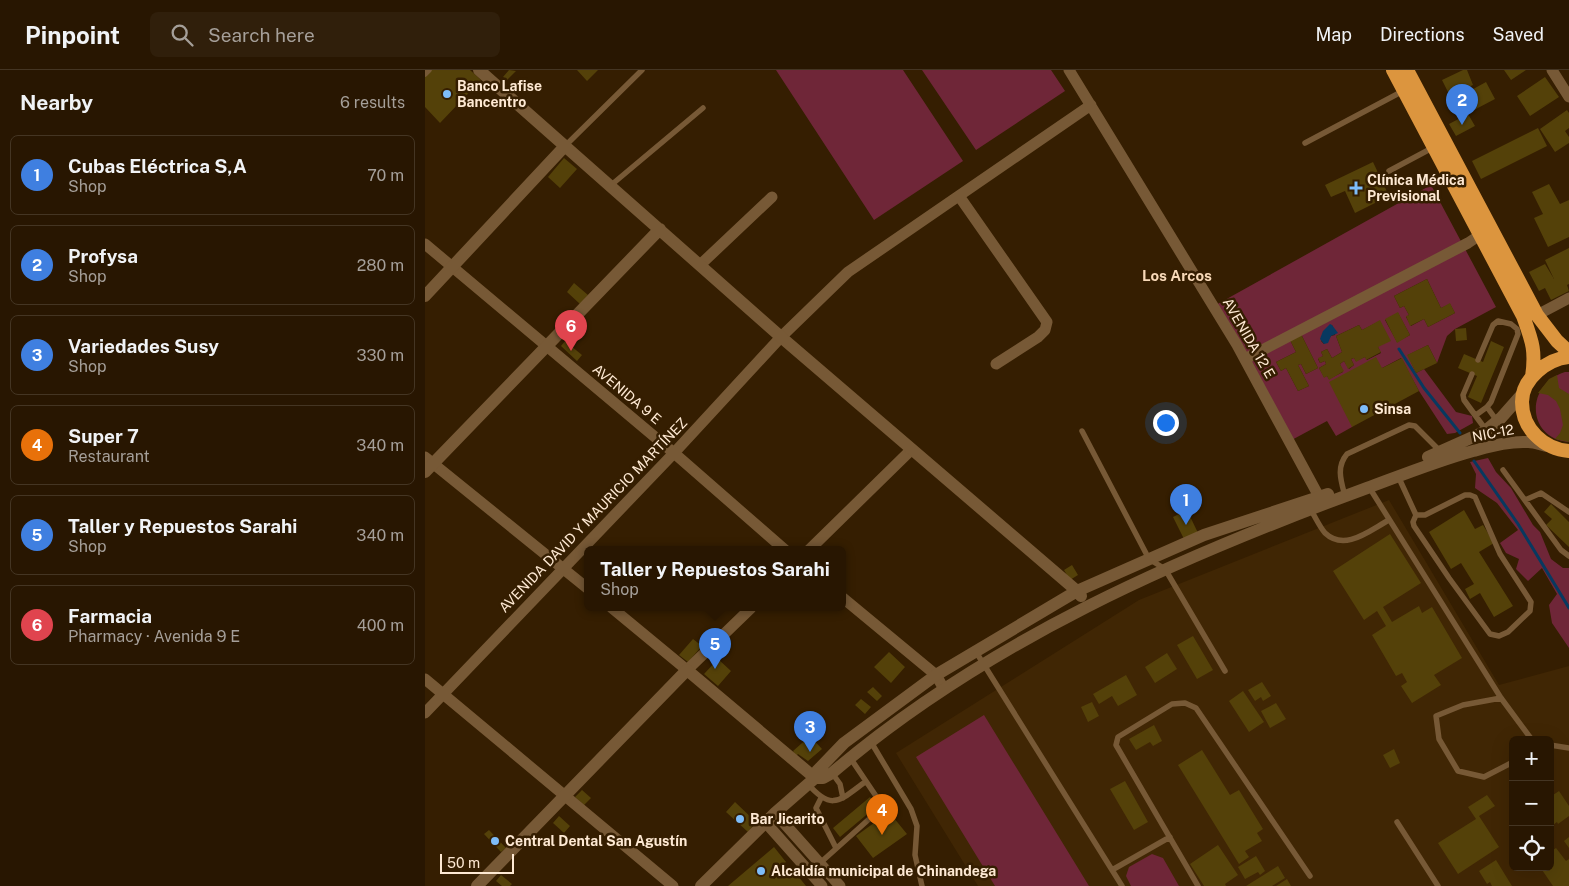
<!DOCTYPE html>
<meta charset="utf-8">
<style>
:root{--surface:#281601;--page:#301f0b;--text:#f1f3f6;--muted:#a59f99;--line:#443523;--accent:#7ebdf9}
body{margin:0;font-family:"Public Sans",sans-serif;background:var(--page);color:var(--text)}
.controls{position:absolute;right:15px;bottom:15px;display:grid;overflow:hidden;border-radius:8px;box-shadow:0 5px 20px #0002}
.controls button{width:45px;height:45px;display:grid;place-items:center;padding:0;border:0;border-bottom:1px solid var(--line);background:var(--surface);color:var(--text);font:25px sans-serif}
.scale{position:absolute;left:15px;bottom:12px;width:74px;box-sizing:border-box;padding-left:5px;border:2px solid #fee9d3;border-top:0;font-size:14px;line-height:18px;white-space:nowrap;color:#fee9d3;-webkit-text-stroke:4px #351e01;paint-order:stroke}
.you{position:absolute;left:740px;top:352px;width:18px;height:18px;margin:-12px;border:4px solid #fff;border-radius:50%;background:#1a73e8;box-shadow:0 0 0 8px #1a73e833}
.badge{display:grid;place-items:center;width:32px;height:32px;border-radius:50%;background:var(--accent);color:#fff;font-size:16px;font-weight:700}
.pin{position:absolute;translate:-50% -41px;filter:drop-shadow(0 1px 2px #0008)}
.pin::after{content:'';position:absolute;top:26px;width:18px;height:15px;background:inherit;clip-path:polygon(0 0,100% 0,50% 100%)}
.popup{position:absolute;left:159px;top:476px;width:262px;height:65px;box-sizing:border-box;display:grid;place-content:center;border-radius:8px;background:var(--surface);filter:drop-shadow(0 1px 4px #0005);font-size:16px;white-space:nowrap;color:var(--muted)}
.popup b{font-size:19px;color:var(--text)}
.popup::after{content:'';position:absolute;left:50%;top:100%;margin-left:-10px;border:10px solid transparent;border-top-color:var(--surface)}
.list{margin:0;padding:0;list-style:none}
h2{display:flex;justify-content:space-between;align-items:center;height:65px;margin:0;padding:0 20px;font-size:21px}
h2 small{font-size:16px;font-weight:400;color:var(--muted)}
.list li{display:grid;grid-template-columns:32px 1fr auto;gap:15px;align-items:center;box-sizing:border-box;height:80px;margin:0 10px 10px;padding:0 10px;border:1px solid var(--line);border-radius:8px}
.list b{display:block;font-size:19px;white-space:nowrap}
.list p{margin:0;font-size:16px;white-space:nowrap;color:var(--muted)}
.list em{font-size:16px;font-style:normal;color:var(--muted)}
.icon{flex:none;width:28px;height:28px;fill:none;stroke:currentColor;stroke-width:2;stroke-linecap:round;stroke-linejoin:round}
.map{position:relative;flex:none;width:1144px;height:816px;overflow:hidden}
header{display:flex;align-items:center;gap:30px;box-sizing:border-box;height:70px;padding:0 25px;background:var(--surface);border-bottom:1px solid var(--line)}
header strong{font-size:24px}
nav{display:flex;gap:28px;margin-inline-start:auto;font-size:18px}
.search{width:350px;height:45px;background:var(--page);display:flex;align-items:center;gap:12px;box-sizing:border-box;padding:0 18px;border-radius:8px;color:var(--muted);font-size:19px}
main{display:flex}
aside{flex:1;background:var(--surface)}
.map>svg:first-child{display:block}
.built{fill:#402604;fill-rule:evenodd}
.green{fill:#6f2638;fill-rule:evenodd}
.water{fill:#073960}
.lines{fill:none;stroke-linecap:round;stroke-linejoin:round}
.stream{stroke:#073960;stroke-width:3}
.building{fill:#544109}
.service{stroke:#775936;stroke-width:5.5}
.minor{stroke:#775936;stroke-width:11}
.tertiary{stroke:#775936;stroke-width:12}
.trunk{stroke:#dc953e;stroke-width:14}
.poi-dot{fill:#7ebdf9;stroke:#351e01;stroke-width:2}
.labels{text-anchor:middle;stroke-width:5;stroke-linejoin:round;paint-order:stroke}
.poi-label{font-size:14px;font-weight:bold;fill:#fee9d3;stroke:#351e01;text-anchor:start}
.street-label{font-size:14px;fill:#fee9d3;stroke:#351e01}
.neighbourhood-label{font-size:15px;font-weight:bold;fill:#f8d9b8;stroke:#351e01}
</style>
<header>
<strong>Pinpoint</strong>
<div class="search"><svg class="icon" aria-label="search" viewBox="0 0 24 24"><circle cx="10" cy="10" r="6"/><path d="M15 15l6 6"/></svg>Search here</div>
<nav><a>Map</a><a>Directions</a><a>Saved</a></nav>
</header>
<main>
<aside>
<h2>Nearby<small>6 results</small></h2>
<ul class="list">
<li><span class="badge" style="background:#3f7fe0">1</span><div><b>Cubas Eléctrica S,A</b><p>Shop</p></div><em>70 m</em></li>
<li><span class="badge" style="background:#3f7fe0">2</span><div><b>Profysa</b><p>Shop</p></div><em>280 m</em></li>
<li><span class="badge" style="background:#3f7fe0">3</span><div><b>Variedades Susy</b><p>Shop</p></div><em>330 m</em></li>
<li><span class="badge" style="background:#e8710a">4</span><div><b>Super 7</b><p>Restaurant</p></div><em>340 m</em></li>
<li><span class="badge" style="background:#3f7fe0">5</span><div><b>Taller y Repuestos Sarahi</b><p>Shop</p></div><em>340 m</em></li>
<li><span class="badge" style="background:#e0444e">6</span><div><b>Farmacia</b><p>Pharmacy · Avenida 9 E</p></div><em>400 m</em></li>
</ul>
</aside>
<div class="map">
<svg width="1144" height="816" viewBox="0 0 1144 816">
<rect width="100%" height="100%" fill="#351e01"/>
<path class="built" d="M964 430 1074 615 1144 596V816H553L471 683 714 530ZM1088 670H1125V797H1088Z"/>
<path class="green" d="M351 0H478L538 91 449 150Z
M497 0H626L640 21 551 80Z
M1006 115 1071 237 1030 259 1022 266 1012 293 1003 275 983 285 991 303 999 299 1031 342 1047 346 1048 353 1030 363 1022 364 994 321 976 288 957 298 927 357 911 366 902 351 863 372 789 236ZM1002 209 1016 238 1025 234 1030 243 1003 257 999 249 986 256 981 247 984 245 979 236 975 238 969 226ZM973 243 985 265 972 272 960 250ZM955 251 953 277 956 283 942 290 940 287 931 291 929 288 926 289 929 295 924 299 919 291 915 294 918 302 904 309 902 306 899 307 894 298 901 294 900 291 895 293 893 289 898 286 896 282 902 279 907 288 917 282 911 266 934 255 937 260ZM907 255 909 260H911L910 265 906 266 899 274 896 271ZM876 264 893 298 881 304 876 294 873 295 884 316 873 321 861 298 856 301 851 292 871 282 865 270Z
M1140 302H1144V372C1102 369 1099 315 1140 302Z
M1063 388 1071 402 1086 418 1108 455 1115 462 1126 489 1138 498H1144V578L1127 553 1124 535 1132 524 1117 498 1103 511 1091 499 1094 489 1081 483 1075 473 1093 460 1072 433 1050 418 1051 404 1045 392Z
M559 645 664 816H570L491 687Z
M727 784 738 788 754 816H706L701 806 704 797Z"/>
<path class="water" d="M905 254 907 255 913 263 906 266 903 273 899 274 895 269 898 261Z"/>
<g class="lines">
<path class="stream" d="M974 279 999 318 1035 363
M1049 391 1093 454 1144 538"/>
</g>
<path class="building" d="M0 0H45L56 10 15 53 0 37Z
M84 0 91 1 82 10 78 7Z
M152 0H173L162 11Z
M1038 0H1042L1048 15 1025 26 1017 10Z
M1079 0H1101L1086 10Z
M1120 7 1134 27 1105 46 1092 26Z
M1061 12 1070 29 1049 40 1041 23Z
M1142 40 1144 43V58L1140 61 1144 67V73L1130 82 1115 59Z
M1043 44 1050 56 1031 66 1024 54Z
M1113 58 1122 76 1056 109 1047 91Z
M139 88 152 99 135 118 123 107Z
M948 92 964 126 930 143 920 121 906 127 900 115Z
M1124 114 1135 134 1144 130V167L1123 177 1109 148 1118 144 1107 122Z
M1144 178V214L1142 215 1144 221 1126 230 1120 218 1114 221 1104 202 1120 194 1129 209 1120 190Z
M1002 209 1016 238 1025 233 1030 243 1003 257 999 249 985 256 981 246 984 245 979 236 975 238 969 226Z
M149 213 163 225 155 234 142 222Z
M973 242 985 265 972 273 960 249Z
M955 250 966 271 953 277 956 282 941 290 940 287 931 292 929 288 926 289 929 295 923 299 919 291 915 294 919 301 904 310 902 306 899 308 894 298 901 294 900 291 895 293 893 288 898 286 896 282 902 279 907 288 917 282 911 266 934 255 937 260Z
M1041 258 1042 270 1031 271 1030 259Z
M876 264 893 298 881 304 876 294 873 295 884 316 873 321 861 298 856 301 851 292 871 282 865 270Z
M140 271 157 285 152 291 136 276Z
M1066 271 1079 277 1056 333 1043 327 1052 306 1033 298 1039 284 1058 292Z
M1003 275 1012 293 991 303 982 285Z
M951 287 957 298 977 288 994 321 927 357 904 312Z
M1132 305 1134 318 1144 324V372L1130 369 1135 363 1138 355 1135 339 1131 331 1123 325 1113 323 1124 309Z
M1126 434 1144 452V477L1121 455 1127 449 1119 442Z
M762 440 773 463 759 469 748 447Z
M1039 440 1050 459 1058 455 1069 473 1054 482 1088 536 1069 547 1055 523 1045 529 1040 519 1049 514 1036 493 1026 499 1004 462Z
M965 464 996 513 958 537 967 552 994 536 997 543 1007 537 1037 588 1009 605 1016 615 987 633 976 616 982 612 977 603 971 606 947 565 961 556 952 541 939 550 908 501Z
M647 495 653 505 645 510 639 500Z
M768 566 788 600 772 609 752 575Z
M268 569 277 576 263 592 254 585Z
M464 582 480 597 466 613 449 597Z
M742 583 752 599 730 613 720 597Z
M293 589 306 601 293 616 279 604Z
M701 605 712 625 693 636 687 626 674 634 668 624Z
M837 612 846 626 838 631 836 627 830 631 823 620Z
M448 617 457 626 452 631 442 622Z
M818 621 839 652 824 662 804 631Z
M436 629 446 637 440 644 430 635Z
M667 632 674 646 663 652 656 637Z
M851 633 861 649 845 658 836 641Z
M729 655 737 671 728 676 725 672 711 680 704 669Z
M385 666 397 679 383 691 373 684 371 686 368 681Z
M969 679 975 693 965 698 958 685Z
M777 680 805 725 814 720 838 759 832 763 837 771 820 781 824 787 814 794 753 695Z
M700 711 723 752 709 760 685 719Z
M157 720 166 728 159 735 150 727Z
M1134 721 1144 736V746L1133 754 1132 752 1125 757V727Z
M1062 725 1070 736 1054 746 1074 777 1033 804 1013 773 1051 749 1043 737Z
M445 727 452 736 415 767 408 758Z
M310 732 331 752 323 762 301 742Z
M464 742 482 764 448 788 431 766Z
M134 746 145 756 139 763 128 753Z
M64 760 81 778 76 782 59 764Z
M1144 767V778L1139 771Z
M793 775 813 805 800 814 801 816H779L765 794Z
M349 777 361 792 346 805 349 809 365 796 381 816H303Z
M1131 778 1141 791 1144 789V816H1128L1115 797H1125V782Z
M831 786 840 801 835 805 833 802 820 809 813 797Z
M1071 790 1087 816H1067L1065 812 1062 814 1054 801Z
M853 796 860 808 847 816H821Z
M76 805 87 814 85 816H77L71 811Z
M862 809 866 816H851Z"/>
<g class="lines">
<path class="service" d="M0 4 4 0
M880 73 978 21
M140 76 217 0
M964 101 1009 77
M185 116 278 38
M1047 304 1038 325 1039 330 1061 360
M1062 337 1072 351
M1051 345 1062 337 1066 332 1093 264 1092 259 1086 254 1073 251 1068 255 1053 290
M657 361 724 489 740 499 800 601
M1078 400 1136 480 1144 486
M973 406 991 445
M944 417 1076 628 1107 670
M1040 425H1045L1050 427 1075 484 1106 532 1105 541 1083 562 1074 566 1065 564 1024 508 989 456 988 452 991 445H1000Z
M920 426C916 411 911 397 922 384L984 355 990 356 1015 381
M1100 430 1116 423 1144 442
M885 439C890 446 894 456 900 463 920 482 945 460 964 450
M551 582 697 816
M1076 628 1038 635 1011 646 1014 669 1033 701 1059 707 1088 692
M446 672 486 739 492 756 490 785 497 816
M1125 675 1144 678
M407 703 415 714 418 728
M383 714C407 742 415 730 440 712
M396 728 391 738 411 778
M972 752 1013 816
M687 800 745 767
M385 802 452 742 455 732 426 689
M773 816 691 675 693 667 747 634 760 633 771 638 885 806"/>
<path class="minor" d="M644 0 812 275 898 434
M1127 0 1144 27
M534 126 622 252 620 260 613 267 571 294
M0 174 249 383 360 480
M275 195 347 127
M1112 245 1144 228
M820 289 1043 173 1055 165
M0 387 162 518
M384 480 486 380
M418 528 511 605 519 619
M187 538 262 600 326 538
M0 609 248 816
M0 643 249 383 356 267 423 202 666 35
M350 743 415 816
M341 753 397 816"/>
<path class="tertiary" d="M54 0 356 267 652 521 656 526
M0 226 140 76
M1003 387 1059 362 1076 348 1099 322
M0 402 235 159
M52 816 262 600 390 708H398L407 703C563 570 752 488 942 418 977 405 1012 391 1048 381 1067 376 1084 371 1103 372 1110 372 1117 375 1123 376
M276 816 350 743 390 708 392 701 419 673 511 605 652 521 779 465 903 424"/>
<path class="trunk" d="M968 0 1098 246C1107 271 1111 280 1107 307
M982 0 1112 245 1132 271 1144 282
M1144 287C1123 289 1097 308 1097 332 1097 359 1119 379 1144 381"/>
</g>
<g class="poi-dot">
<circle cx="22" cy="24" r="5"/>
<path d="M928.5 110.5h5v5h5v5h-5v5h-5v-5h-5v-5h5z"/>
<circle cx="939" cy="339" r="5"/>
<circle cx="315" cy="749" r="5"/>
<circle cx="70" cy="771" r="5"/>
<circle cx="336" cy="801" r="5"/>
</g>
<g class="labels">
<g class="poi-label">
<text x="32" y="21">Banco Lafise<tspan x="32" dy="16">Bancentro</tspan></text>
<text x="942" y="115">Clínica Médica<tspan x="942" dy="16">Previsional</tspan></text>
<text x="949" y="344">Sinsa</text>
<text x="325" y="754">Bar Jicarito</text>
<text x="80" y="776">Central Dental San Agustín</text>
<text x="346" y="806">Alcaldía municipal de Chinandega</text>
</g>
<g class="street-label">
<text transform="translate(824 268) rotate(60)" y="5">AVENIDA 12 E</text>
<text transform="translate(202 324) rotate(40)" y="5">AVENIDA 9 E</text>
<text transform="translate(1068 363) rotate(-11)" y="5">NIC-12</text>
<text transform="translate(168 445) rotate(-46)" y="5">AVENIDA DAVID Y MAURICIO MARTÍNEZ</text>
</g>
<g class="neighbourhood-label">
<text x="752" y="211">Los Arcos</text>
</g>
</g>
</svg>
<div class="controls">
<button>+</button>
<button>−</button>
<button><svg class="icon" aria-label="locate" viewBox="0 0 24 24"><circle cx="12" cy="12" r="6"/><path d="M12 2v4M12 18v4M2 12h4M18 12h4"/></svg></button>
</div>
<div class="scale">50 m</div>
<div class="you"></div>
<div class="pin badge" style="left:761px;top:455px;background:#3f7fe0">1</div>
<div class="pin badge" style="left:1037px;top:55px;background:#3f7fe0">2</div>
<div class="pin badge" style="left:385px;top:682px;background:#3f7fe0">3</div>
<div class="pin badge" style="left:457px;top:765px;background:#e8710a">4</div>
<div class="pin badge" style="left:290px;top:599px;background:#3f7fe0">5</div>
<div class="popup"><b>Taller y Repuestos Sarahi</b>Shop</div>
<div class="pin badge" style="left:146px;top:281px;background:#e0444e">6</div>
</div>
</main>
